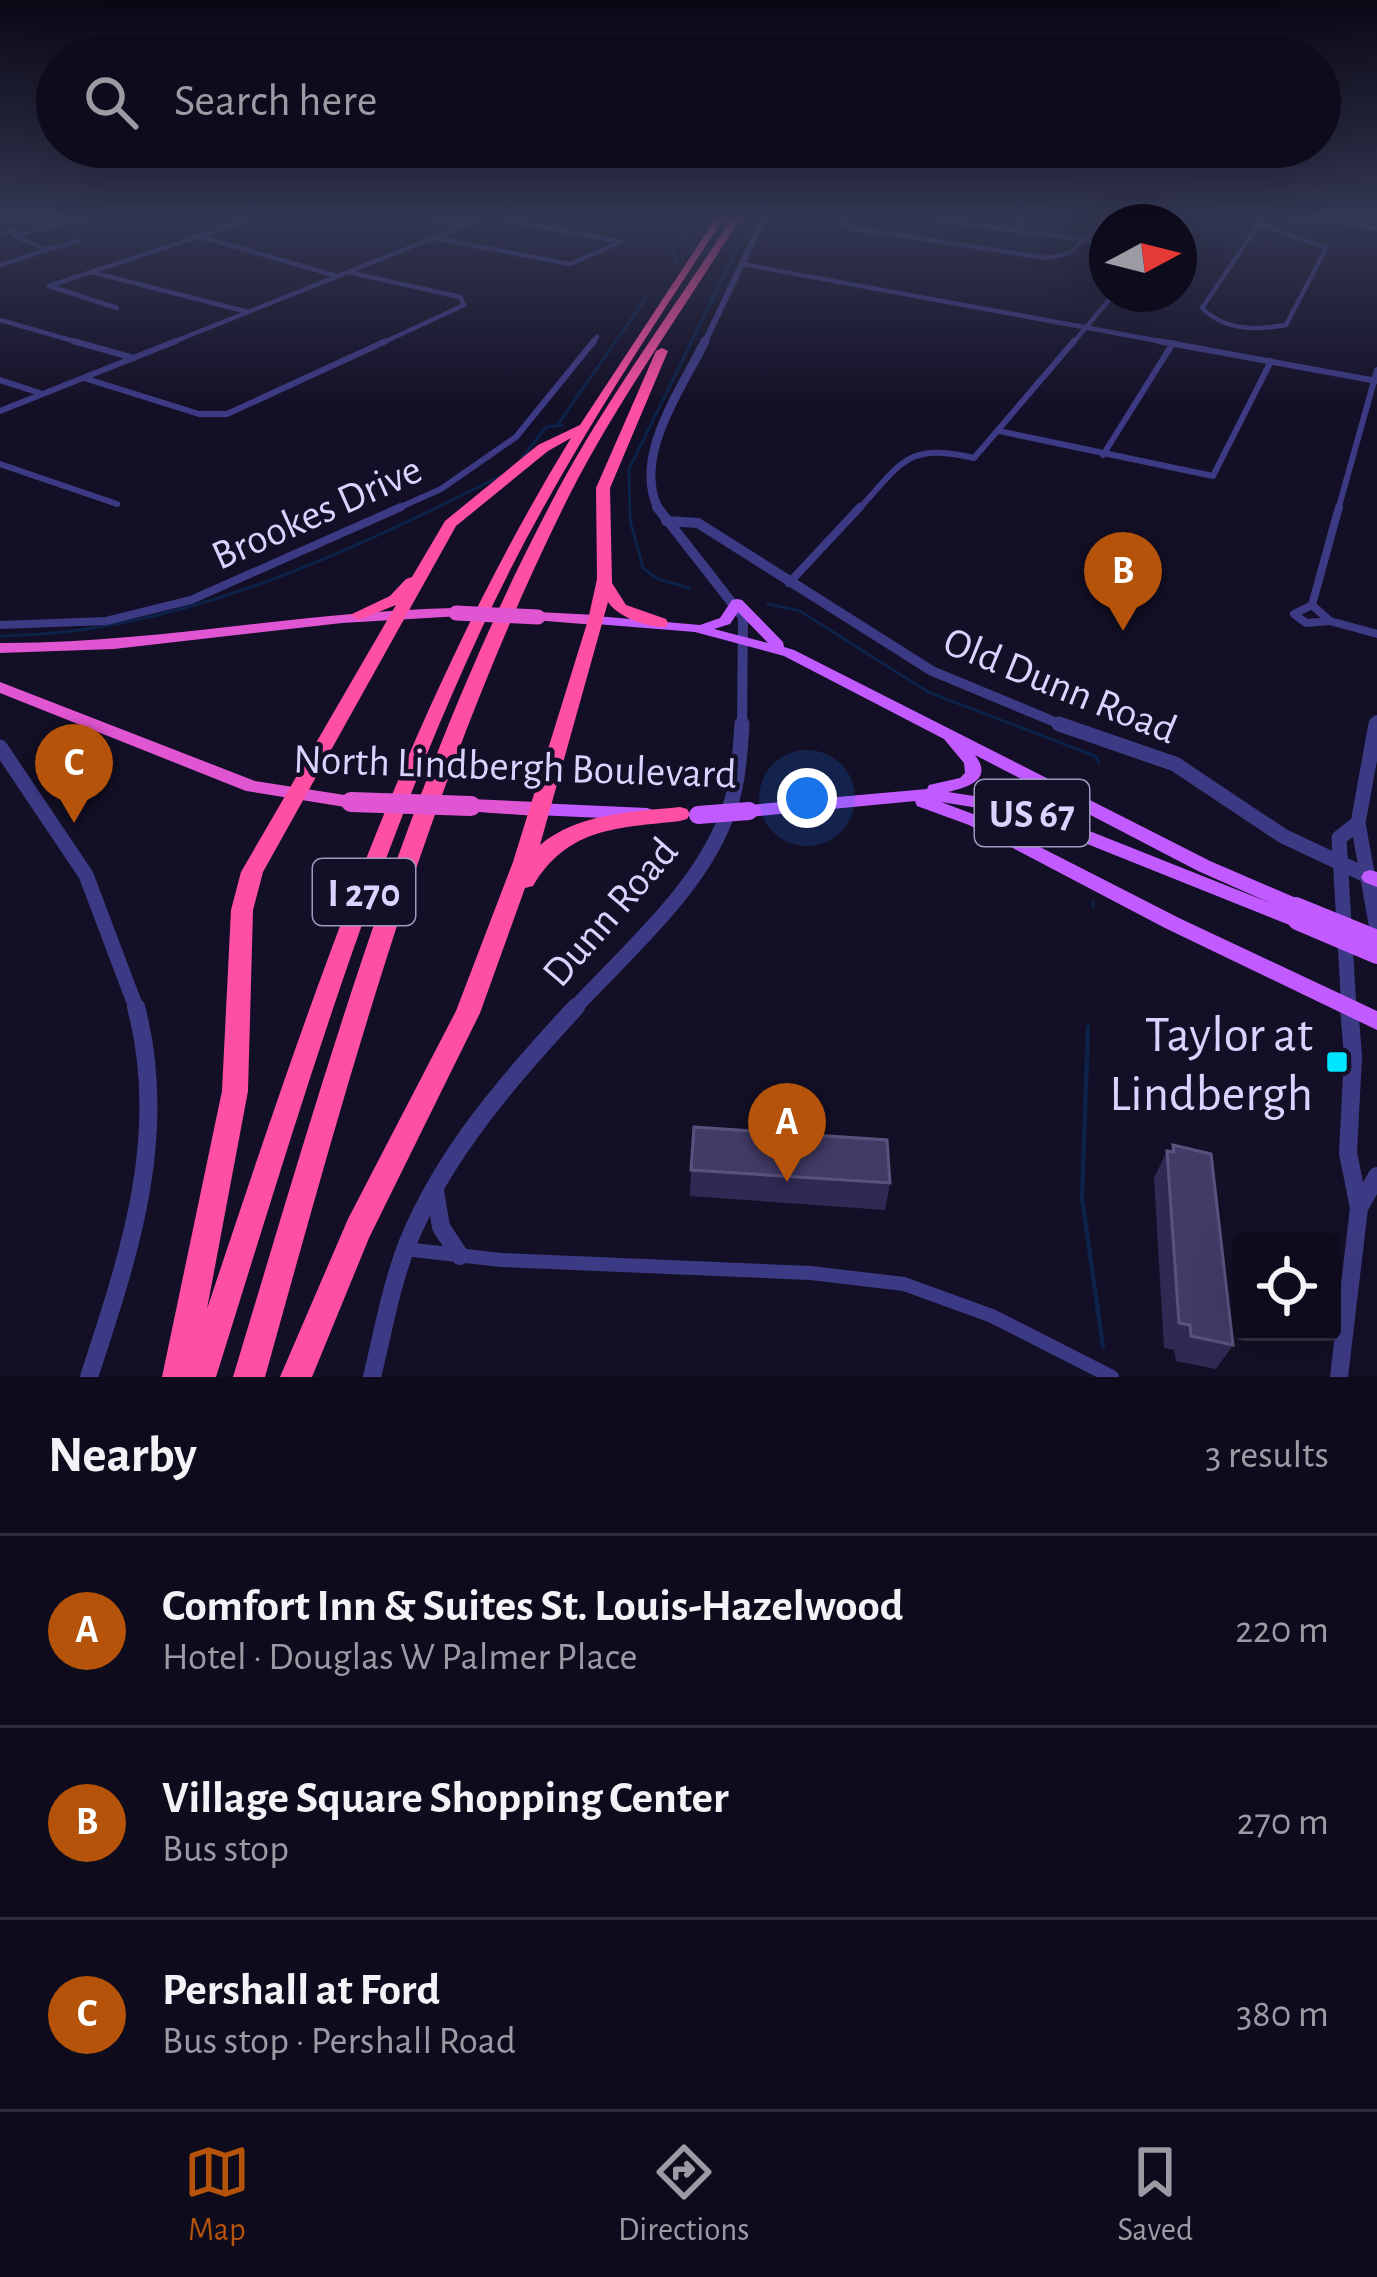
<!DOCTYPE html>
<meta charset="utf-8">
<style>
:root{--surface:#0e0b1c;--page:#171425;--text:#f1f3f6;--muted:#9b9ba3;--line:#2e2b3b;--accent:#b45309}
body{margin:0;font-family:"Alegreya Sans",sans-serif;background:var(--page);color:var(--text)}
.controls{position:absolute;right:36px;bottom:36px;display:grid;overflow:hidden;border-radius:12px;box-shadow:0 12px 48px #0002}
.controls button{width:108px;height:108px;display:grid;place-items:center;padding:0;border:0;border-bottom:3px solid var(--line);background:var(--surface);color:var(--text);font:60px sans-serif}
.compass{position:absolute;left:1089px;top:204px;width:108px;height:108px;border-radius:50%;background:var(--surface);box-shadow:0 12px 48px #0002;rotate:83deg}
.you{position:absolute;left:807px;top:798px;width:42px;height:42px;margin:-30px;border:9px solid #fff;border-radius:50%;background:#1a73e8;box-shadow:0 0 0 18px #1a73e833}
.badge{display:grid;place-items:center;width:78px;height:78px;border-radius:50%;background:var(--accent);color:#fff;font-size:39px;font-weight:700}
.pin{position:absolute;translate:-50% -99px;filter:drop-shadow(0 3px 6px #0008)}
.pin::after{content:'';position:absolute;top:63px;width:42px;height:36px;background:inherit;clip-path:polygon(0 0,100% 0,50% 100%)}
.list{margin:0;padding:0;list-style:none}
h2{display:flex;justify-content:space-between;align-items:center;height:156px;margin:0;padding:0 48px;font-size:51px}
h2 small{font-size:39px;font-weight:400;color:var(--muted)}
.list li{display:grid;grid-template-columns:78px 1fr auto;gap:36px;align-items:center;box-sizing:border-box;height:192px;padding:0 48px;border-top:3px solid var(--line)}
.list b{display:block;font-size:45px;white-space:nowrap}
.list p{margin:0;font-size:39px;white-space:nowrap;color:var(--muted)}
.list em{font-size:39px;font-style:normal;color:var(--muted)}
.icon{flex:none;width:66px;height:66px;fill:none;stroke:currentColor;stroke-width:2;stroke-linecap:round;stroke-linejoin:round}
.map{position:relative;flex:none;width:1377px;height:1377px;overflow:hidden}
.search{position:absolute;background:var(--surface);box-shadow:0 12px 48px #0002;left:36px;right:36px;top:36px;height:132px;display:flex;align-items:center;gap:30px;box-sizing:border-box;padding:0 42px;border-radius:66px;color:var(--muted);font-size:45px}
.sheet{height:732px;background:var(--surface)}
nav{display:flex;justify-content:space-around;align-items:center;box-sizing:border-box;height:168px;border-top:3px solid var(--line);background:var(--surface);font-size:33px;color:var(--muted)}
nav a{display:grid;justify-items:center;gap:6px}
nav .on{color:var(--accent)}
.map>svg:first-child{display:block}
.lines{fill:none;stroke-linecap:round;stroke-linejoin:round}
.stream-far1{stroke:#0c2248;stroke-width:3}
.stream{stroke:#0c2248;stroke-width:4.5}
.minor-far3{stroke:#3d3a85;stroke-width:4.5}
.minor-far2{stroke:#3d3a85;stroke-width:6}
.minor-far1{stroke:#3d3a85;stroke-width:8}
.minor{stroke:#3d3a85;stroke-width:14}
.tertiary-far4{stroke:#3d3a85;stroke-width:6}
.tertiary-far3{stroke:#3d3a85;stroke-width:9}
.tertiary-far2{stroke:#3d3a85;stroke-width:10}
.tertiary-far1{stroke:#3d3a85;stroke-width:15}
.tertiary{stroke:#3d3a85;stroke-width:18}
.primary{fill:#c25bff;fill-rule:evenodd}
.trunk{fill:#e055d1;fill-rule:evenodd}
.motorway{fill:#ff4fa3;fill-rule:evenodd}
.primary-bridge{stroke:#c25bff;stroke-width:18}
.trunk-bridge-far1{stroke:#e055d1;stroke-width:15}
.trunk-bridge{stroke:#e055d1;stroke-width:20}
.wall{fill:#312854}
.building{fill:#433a66;stroke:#5a527e;stroke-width:3}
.poi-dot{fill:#00e5ff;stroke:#130f26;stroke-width:4.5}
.labels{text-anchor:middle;stroke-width:9;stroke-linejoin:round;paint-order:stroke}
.shield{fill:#130f26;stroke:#9e99be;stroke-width:3}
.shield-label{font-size:39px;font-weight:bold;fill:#d9d4ff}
.street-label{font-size:42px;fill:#d9d4ff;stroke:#130f26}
.near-poi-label{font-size:51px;fill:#d9d4ff;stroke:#130f26;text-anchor:end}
</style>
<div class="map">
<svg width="1377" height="1377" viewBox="0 0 1377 1377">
<rect width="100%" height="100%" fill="#130f26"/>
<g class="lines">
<path class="stream-far1" d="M678 264 672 252 700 215
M558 424 646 298
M522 458 546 427 562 425
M689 588 658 579 643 568 630 520 629 469 754 215
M768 604 800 611 928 692 1095 756 1099 763
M0 636C178 634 344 554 501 476
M1093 902V907"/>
<path class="stream" d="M1088 1027 1082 1198 1103 1347"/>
<path class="minor-far3" d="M412 215 465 225
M843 215 841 224 857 229 1047 258 1070 253 1108 215
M905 215 1107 243
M1296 215 1377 229
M0 216 39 224
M144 222 145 215
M1179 224 1186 215
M1260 224 1326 248 1286 325C1256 330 1225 331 1202 308L1265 215
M1015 230 1027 215
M0 235 18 229
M198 236 337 276
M434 238 570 264 621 242 489 216
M47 249 79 241
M742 264 1175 344
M0 265 47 250 14 236 91 215
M91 272 248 312
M348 272 460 297 464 305 380 344
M49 286 263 215
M49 286 117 308
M0 320 84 344
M168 344 491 215
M592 344 597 337
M1072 344 1114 294"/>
<path class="minor-far2" d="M73 341 134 358
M1158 341 1377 381
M84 378 199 414H227L386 341
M0 380 40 393
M0 411 176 341
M999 431 1213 476 1271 361
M1103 455 1173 343
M0 464 117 504
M394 510 441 489 516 437 594 341
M858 510C902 463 906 442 974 458L1074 341
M1338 510 1377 370"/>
<path class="minor-far1" d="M1339 507 1312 605 1330 621 1377 634
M789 583 860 507
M1312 605 1294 614 1306 623 1330 621
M0 625 106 621 191 600 401 507"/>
<path class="minor" d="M405 1249 501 1260 811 1273 904 1284 992 1316 1112 1377"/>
<path class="tertiary-far4" d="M704 344 765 215"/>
<path class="tertiary-far3" d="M659 510C631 457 682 389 705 341"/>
<path class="tertiary-far2" d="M657 507 743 617 742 727
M666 521 698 523 932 671 1067 727
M1376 727 1377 720"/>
<path class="tertiary-far1" d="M1059 724 1175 764 1283 836 1370 877
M1376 724 1358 823 1377 929
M0 747 86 875 137 1010
M573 1010C628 950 705 886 730 806 739 780 740 751 742 724
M1349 1010 1339 838 1358 823"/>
<path class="tertiary" d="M435 1191 441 1227 460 1256
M1360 1206 1377 1176
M89 1377C129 1255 170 1135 136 1007
M372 1377C383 1332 391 1285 408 1242 445 1152 511 1077 576 1007
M1339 1377 1359 1208 1348 1153 1353 1056 1349 1007"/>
<path class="primary" d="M737 599 742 600 783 642 784 647 794 650 1210 861 1303 901 1305 906 1303 911 1297 913 1304 916 1306 921 1304 926 1297 928 1010 813 941 802 981 817 1179 918 1377 1011V1030L1165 928 969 825 917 806 915 801 749 817 743 815 740 811 743 807 749 805 927 789 929 785 960 778 965 773 964 763 944 739 784 656 695 632 596 624 589 620 596 616 700 625 720 618 732 600ZM738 612 768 643 714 629 730 624ZM975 755 1198 871 1268 902 1019 803 948 792C967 787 994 780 975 755Z
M536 803 647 808 653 810 656 814 653 818 647 820 536 815 530 813 527 809 530 805Z
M1370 870 1377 872V887L1364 882 1361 877 1364 872Z"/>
<path class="trunk" d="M456 608 464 613 461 616 342 623 114 649 0 653V643C153 644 303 611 456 608Z
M538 612 596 615 604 620 596 625 533 620 530 617 533 614Z
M0 682 255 781 351 796 358 797 360 802 358 807 351 808 246 791 0 693Z
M471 799 536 802 543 804 545 809 543 814 536 816 464 811 462 806 464 801Z"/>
<path class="motorway" d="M718 215H726C638 349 548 484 481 630 369 871 295 1125 216 1377H162L222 1091 231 910 241 872 396 605 358 620 350 615 390 596 406 579 412 577 445 521 538 445 580 425ZM571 438C405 710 307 1010 207 1309L248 1091 253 910 263 872 456 526 548 451Z
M734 215H742C682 313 613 406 562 510 427 785 347 1083 265 1377H233C322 1083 406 780 549 507 602 404 672 312 734 215Z
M662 348 668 351 610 488 612 583 626 605 666 619 668 623 666 627C648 628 618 617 608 602L540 845C578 813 633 812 680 807L687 809 690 814 687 819 680 821C618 828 568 827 533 886L525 888 480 1013 369 1238 312 1377H280L348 1219 456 1011 513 862 588 620 597 579 596 488 656 351Z"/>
<path class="primary-bridge" d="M698 815 749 811
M1296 906 1377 939
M1297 921 1377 955"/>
<path class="trunk-bridge-far1" d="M456 613 538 617"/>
<path class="trunk-bridge" d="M351 802 471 806"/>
</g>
<path class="wall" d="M1173 1145 1233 1345 1216 1369 1176 1361 1174 1350 1164 1348 1154 1178 1167 1151 1170 1152Z
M691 1170 890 1183 885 1210 690 1196Z"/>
<path class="building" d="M694 1127 887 1140 890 1183 691 1170Z
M1173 1145 1211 1154 1233 1345 1191 1336 1190 1325 1179 1323 1167 1151 1174 1152Z"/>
<linearGradient id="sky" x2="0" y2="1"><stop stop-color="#0a0815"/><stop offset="0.53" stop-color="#333752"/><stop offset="1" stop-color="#333752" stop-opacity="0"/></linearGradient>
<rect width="1377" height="408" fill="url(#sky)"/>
<rect class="poi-dot" x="1325" y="1050" width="24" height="24" rx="6"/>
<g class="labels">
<g class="shield">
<rect x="975" y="780" width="114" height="66" rx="9"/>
<rect x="313" y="859" width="102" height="66" rx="9"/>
</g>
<g class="shield-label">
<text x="1032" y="827">US 67</text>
<text x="364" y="906">I 270</text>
</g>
<g class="street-label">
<text transform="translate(316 511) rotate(-24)" y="15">Brookes Drive</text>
<text transform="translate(1061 684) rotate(22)" y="15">Old Dunn Road</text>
<text transform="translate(515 765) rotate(2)" y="15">North Lindbergh Boulevard</text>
<text transform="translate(609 911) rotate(-49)" y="15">Dunn Road</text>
</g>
<g class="near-poi-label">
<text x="1313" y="1051">Taylor at<tspan x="1313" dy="59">Lindbergh</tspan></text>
</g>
</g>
</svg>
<div class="controls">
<button><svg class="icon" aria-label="locate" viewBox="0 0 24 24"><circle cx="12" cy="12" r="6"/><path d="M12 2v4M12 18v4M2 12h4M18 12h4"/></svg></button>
</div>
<svg class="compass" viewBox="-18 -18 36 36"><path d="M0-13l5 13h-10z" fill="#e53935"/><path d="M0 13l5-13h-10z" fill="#9b9ba3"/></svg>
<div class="you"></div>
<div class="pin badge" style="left:787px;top:1182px">A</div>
<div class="pin badge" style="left:1123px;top:631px">B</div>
<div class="pin badge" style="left:74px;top:823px">C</div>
<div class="search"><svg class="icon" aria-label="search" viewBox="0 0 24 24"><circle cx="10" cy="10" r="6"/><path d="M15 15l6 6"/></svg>Search here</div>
</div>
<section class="sheet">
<h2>Nearby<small>3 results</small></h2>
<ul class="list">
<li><span class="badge">A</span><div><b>Comfort Inn &amp; Suites St. Louis-Hazelwood</b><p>Hotel · Douglas W Palmer Place</p></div><em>220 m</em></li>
<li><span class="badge">B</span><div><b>Village Square Shopping Center</b><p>Bus stop</p></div><em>270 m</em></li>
<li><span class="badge">C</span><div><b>Pershall at Ford</b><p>Bus stop · Pershall Road</p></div><em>380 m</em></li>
</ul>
</section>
<nav>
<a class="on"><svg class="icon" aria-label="map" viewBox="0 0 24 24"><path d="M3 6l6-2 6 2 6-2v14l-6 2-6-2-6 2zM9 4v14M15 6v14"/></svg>Map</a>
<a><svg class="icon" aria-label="directions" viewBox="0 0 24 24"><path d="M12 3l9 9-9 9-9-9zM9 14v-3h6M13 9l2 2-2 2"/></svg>Directions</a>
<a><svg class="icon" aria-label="saved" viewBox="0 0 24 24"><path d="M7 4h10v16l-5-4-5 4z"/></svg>Saved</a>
</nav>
